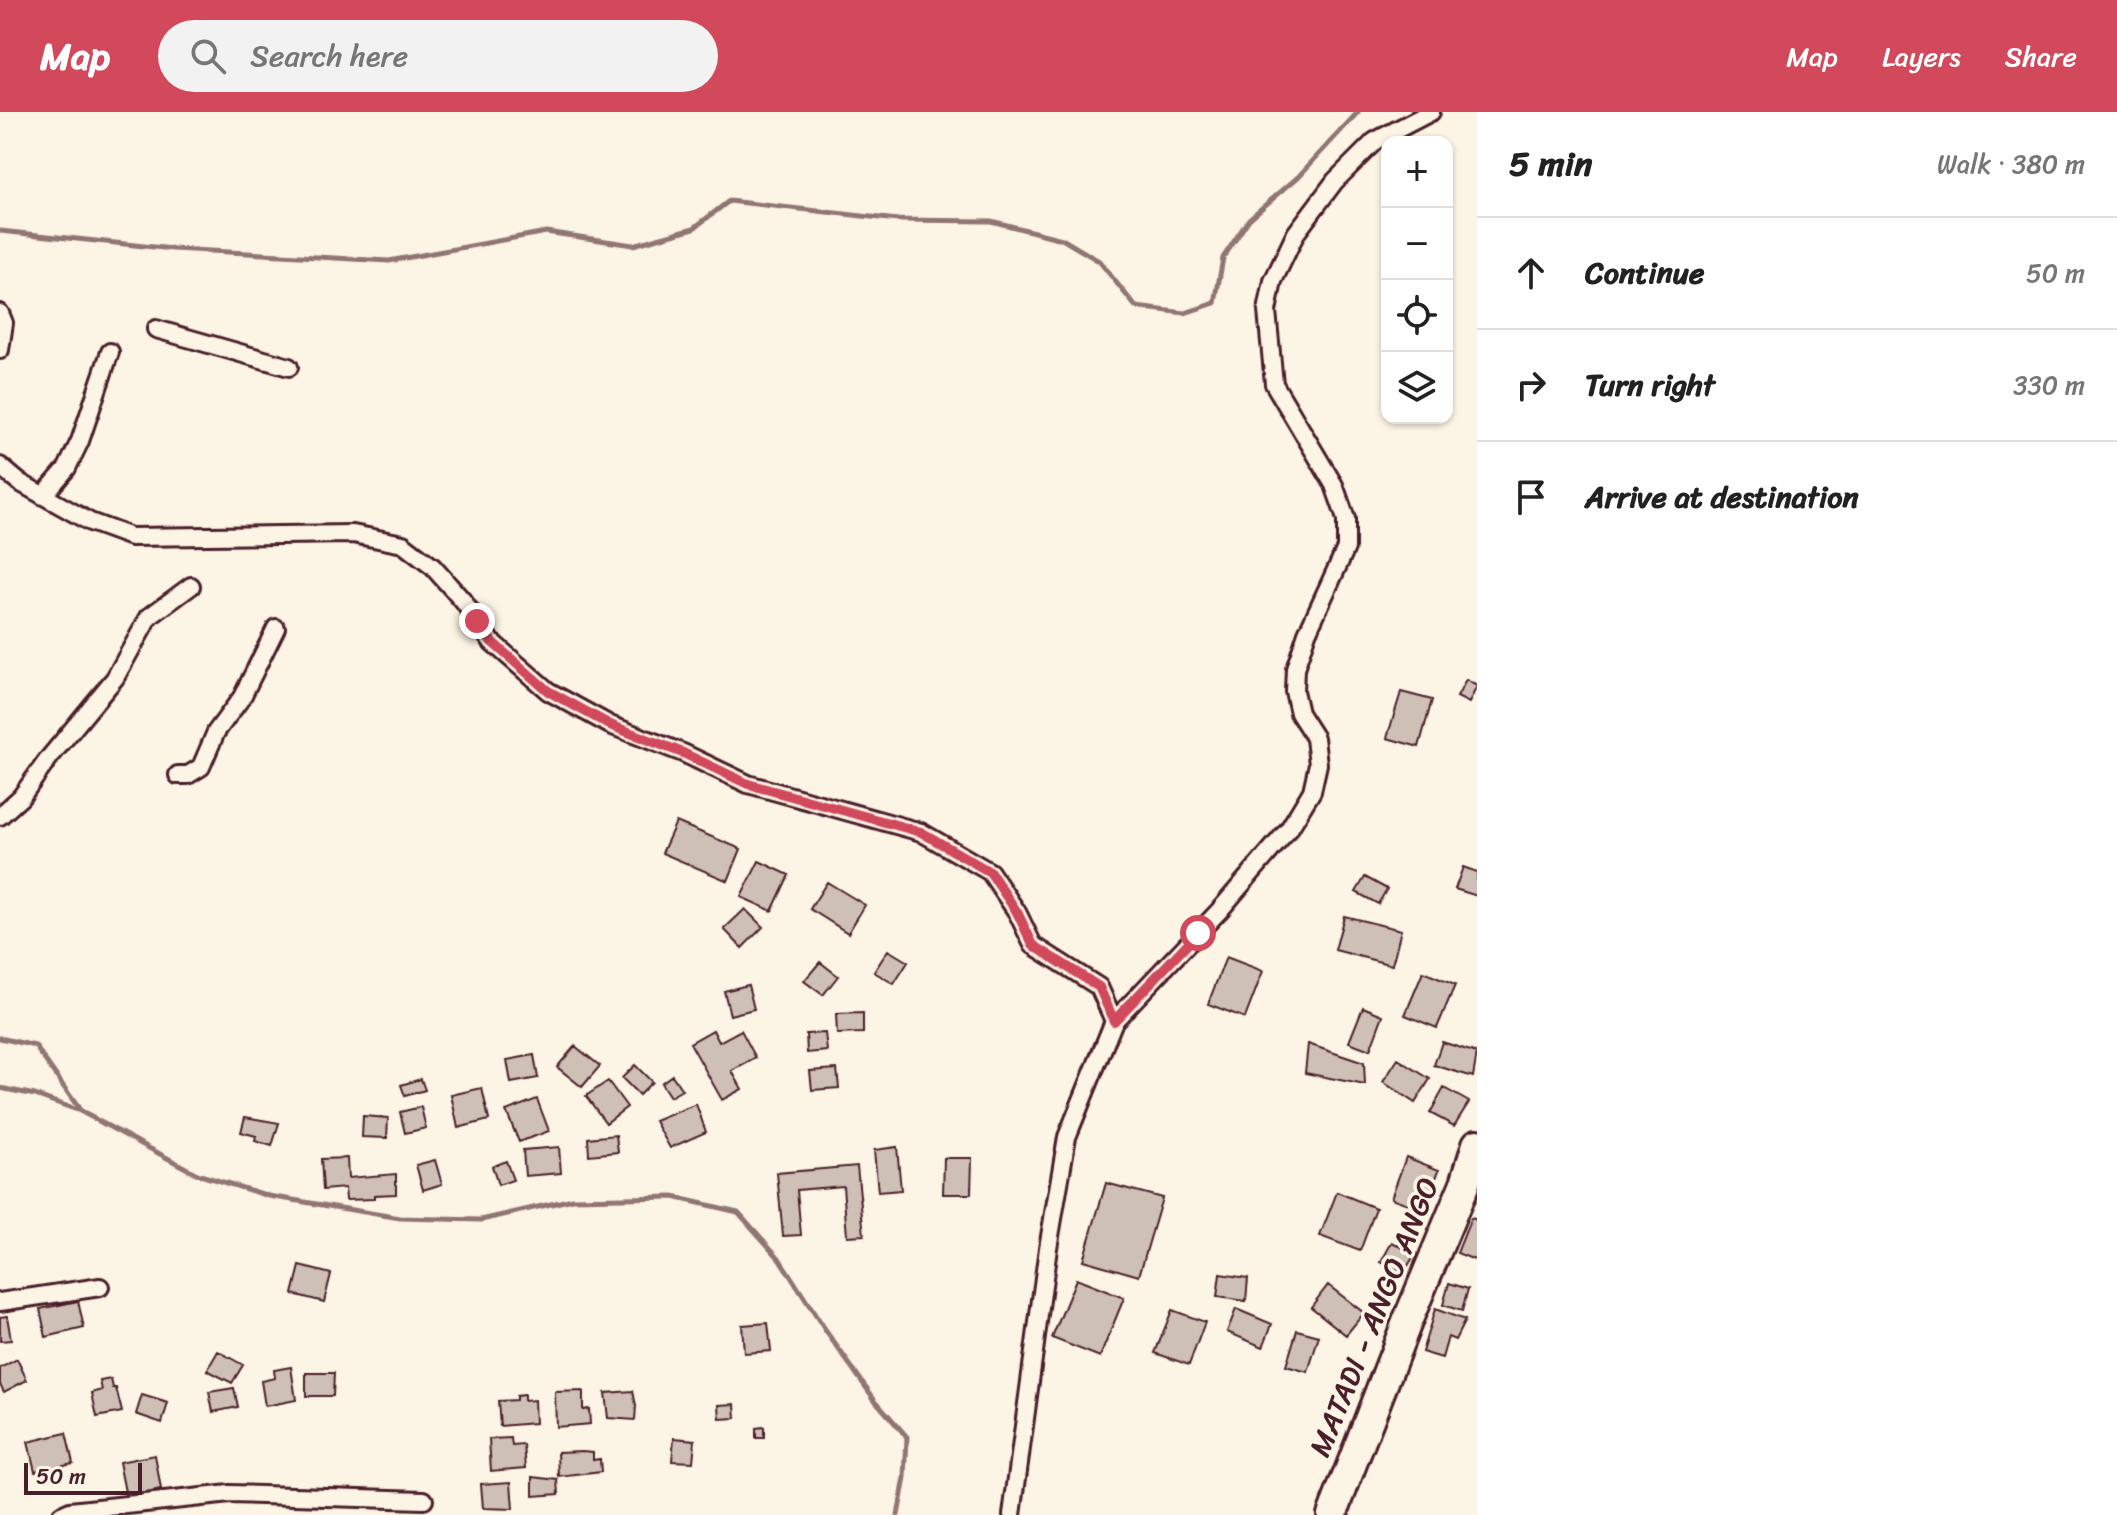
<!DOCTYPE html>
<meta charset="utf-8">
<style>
:root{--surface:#fff;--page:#f2f2f2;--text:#222;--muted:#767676;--line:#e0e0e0;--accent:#d1495b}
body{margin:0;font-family:Sriracha,sans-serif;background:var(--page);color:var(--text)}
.controls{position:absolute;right:24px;top:24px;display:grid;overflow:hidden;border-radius:16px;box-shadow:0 2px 6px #0004}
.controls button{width:72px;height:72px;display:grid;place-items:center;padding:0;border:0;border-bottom:2px solid var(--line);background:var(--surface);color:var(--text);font:40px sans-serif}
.scale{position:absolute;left:24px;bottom:20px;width:118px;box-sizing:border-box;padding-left:8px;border:4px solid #4a1f2b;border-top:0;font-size:22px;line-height:28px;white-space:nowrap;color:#4a1f2b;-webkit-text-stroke:6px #fcf5e5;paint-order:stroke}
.stop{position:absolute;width:24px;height:24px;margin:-18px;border:6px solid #d1495b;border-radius:50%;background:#fff}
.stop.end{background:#d1495b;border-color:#fff;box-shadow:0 2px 8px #0008}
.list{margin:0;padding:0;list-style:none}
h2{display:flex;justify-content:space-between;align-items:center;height:104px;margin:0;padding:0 32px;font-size:34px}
h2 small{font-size:26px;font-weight:400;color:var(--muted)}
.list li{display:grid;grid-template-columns:52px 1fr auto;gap:24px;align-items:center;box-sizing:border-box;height:112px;padding:0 32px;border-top:2px solid var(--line)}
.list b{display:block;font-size:30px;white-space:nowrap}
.list em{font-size:26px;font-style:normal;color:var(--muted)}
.icon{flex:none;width:44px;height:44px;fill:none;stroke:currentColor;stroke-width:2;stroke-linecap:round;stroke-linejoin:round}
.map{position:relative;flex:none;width:1477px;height:1403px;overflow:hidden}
header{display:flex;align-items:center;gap:48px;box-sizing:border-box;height:112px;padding:0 40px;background:var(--accent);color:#fff}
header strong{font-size:38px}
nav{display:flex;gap:44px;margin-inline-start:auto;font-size:28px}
.search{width:560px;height:72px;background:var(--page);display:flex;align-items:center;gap:20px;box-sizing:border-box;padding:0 28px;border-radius:44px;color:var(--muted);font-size:30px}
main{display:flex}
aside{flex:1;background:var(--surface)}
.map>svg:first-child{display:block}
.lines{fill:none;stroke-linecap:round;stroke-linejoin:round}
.stream{stroke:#917474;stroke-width:5}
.building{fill:#cfc0b7;stroke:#4a1f2b;stroke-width:2}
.minor-casing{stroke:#4a1f2b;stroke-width:22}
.trunk-casing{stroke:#4a1f2b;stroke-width:34}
.minor{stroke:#fcf5e5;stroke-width:16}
.trunk{stroke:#fcf5e5;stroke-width:28}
.route{stroke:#d1495b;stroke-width:10}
.labels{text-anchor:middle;stroke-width:7;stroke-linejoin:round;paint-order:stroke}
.street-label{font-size:30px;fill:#4a1f2b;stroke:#fcf5e5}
</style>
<header>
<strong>Map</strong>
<div class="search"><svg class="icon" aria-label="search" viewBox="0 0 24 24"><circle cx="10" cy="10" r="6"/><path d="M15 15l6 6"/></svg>Search here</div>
<nav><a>Map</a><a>Layers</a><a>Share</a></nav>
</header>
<main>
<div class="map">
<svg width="1477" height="1403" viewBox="0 0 1477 1403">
<rect width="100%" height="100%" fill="#fcf5e5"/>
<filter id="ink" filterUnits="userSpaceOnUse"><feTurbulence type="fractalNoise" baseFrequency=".0125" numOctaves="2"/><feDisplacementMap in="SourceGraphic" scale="16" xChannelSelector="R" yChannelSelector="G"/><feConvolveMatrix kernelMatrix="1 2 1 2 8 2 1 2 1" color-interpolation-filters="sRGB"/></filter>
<g filter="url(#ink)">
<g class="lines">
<path class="stream" d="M0 119 173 137 389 149 546 120 633 133 694 116 729 89 898 108 991 109 1062 127 1099 149 1136 195 1185 201 1215 191 1223 146 1249 107 1298 65 1358 0
M0 926 35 934 80 998
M0 976 35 983 80 999 197 1062 269 1084 400 1106 481 1108 573 1087 673 1085 738 1100 779 1146 825 1218 875 1288 907 1325 905 1366 898 1403"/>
</g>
<path class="building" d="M1466 568 1477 574 1469 591 1457 585Z
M1401 580 1432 588 1419 635 1387 626Z
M676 710 741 737 728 769 662 741Z
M759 749 789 763 772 799 741 785Z
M1463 755 1477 760V784L1455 777Z
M1365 765 1387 777 1378 792 1356 780Z
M827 770 865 793 848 821 810 797Z
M745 797 763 815 742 836 724 817Z
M1344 804 1401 818 1392 853 1335 838Z
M888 838 908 850 894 872 874 860Z
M1226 845 1263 859 1245 906 1208 892Z
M820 850 838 864 823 883 804 869Z
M1423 860 1455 873 1437 916 1405 903Z
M748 873 754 897 730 903 724 879Z
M1363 895 1383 903 1370 938 1349 930Z
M863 901V921L837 922 836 902Z
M713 918 719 930 741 918 756 946 732 959 742 977 722 988 690 931Z
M825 921 827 939 807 941 806 922Z
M1442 930 1477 941 1473 965 1434 953Z
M1308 932 1364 951 1365 973 1305 961Z
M575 934 600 954 582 975 557 955Z
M534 943 538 966 511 971 507 948Z
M1398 947 1430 967 1415 991 1383 970Z
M635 953 652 970 639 983 622 966Z
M837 957 839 976 812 978 810 959Z
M672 963 682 978 670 985 661 971Z
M421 967 425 978 405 984 401 973Z
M608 969 627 995 606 1011 586 984Z
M482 976 489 1008 458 1016 451 983Z
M1444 976 1469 990 1454 1014 1430 1001Z
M537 987 549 1019 519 1030 506 999Z
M696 992 706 1020 670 1036 655 1009Z
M421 995 426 1016 405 1021 400 1000Z
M363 1004 388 1006 387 1026 362 1025Z
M245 1005 279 1011 272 1034 255 1029 256 1024 241 1020Z
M616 1023 618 1040 589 1043 588 1026Z
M559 1035 561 1061 525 1064 523 1038Z
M897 1035 901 1078 878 1080 874 1038Z
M1406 1045 1439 1058 1424 1098 1391 1086Z
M347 1046 348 1066 396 1062V1082L374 1083V1087L346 1088 345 1076 323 1078 321 1047Z
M944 1046H972L971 1082H943Z
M435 1048 442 1072 423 1078 416 1053Z
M506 1049 513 1068 498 1073 492 1054Z
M857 1054 864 1123 847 1124 843 1074 797 1078 801 1123 783 1124 777 1061Z
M1106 1071 1162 1086 1139 1164 1083 1148Z
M1337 1080 1376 1096 1360 1139 1320 1124Z
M1471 1106 1477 1108V1149L1457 1141Z
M1392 1130 1415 1142 1403 1162 1381 1150Z
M300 1154 331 1162 324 1190 293 1182Z
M1220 1162 1248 1166 1246 1189 1217 1185Z
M1076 1167 1124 1186 1100 1245 1052 1226Z
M1449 1171 1468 1177 1462 1199 1443 1193Z
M1328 1173 1364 1201 1346 1223 1311 1195Z
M78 1189 84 1216 46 1225 40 1197Z
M1236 1197 1272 1212 1263 1235 1227 1220Z
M1435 1197 1465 1208 1455 1228 1448 1225 1442 1246 1422 1240Z
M1172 1198 1205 1210 1189 1253 1155 1241Z
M7 1204 11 1228 0 1229V1205Z
M768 1211 771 1239 744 1241 742 1213Z
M1297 1218 1319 1224 1308 1260 1286 1254Z
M218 1239 243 1253 232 1271 207 1258Z
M17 1247 27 1268 4 1280 0 1272V1256Z
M291 1255 296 1288 265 1294 261 1269 275 1266 274 1258Z
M306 1261H334L333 1284H306Z
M111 1267 113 1276H116L122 1300 97 1305 92 1281 102 1278 100 1269Z
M234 1276 238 1295 213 1300 209 1280Z
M583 1279V1298L589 1297 590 1312 556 1315 555 1280Z
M633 1279 636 1294 635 1308 608 1306 605 1281Z
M142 1283 168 1291 162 1311 136 1302Z
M524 1283V1289L534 1288 535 1311 500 1314 498 1289 516 1288V1284Z
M735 1292 736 1306 720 1307 719 1293Z
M764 1315V1326H756V1316Z
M66 1321 73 1351 35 1359 28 1330Z
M511 1326 512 1334 524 1333 526 1356 491 1359 489 1327Z
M674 1326 695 1328 693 1350 672 1349Z
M582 1339 593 1340V1348L600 1347 601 1360 559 1365 558 1340Z
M155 1343 161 1378 126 1385 119 1350Z
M533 1365 558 1368 559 1382 533 1384Z
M511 1370 513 1397 483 1396 481 1372Z"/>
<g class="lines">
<g class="minor-casing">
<path id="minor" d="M0 201 4 211 0 238
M156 217 289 255
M0 354 19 370 90 410 131 425 353 422 403 432 433 455 463 489 492 530 548 579 610 613 683 641 748 672 921 720 990 760 1017 800 1033 833 1099 875 1114 909 1067 1025 1048 1136 1012 1403
M43 384 67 356 80 329 110 240
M178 663H188L201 655 216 620 242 585 276 516
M0 704 21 685 49 646 115 566 149 505 191 474
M1114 909 1219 799 1289 717 1312 679 1318 652 1315 626 1299 601 1294 579 1295 557 1307 521 1346 436V407L1334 373 1274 272 1267 199 1273 169 1296 121 1335 69 1375 29 1431 0
M0 1190 100 1175
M61 1403 70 1399 230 1382 424 1388"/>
</g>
<g class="trunk-casing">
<path id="trunk" d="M1332 1403 1409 1205 1465 1071 1477 1032"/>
</g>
<use href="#minor" class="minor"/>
<use href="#trunk" class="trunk"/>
</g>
</g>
<g class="lines" filter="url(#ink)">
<path class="route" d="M477 509 492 530 548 579 610 613 683 641 748 672 921 720 990 760 1017 800 1033 833 1099 875 1114 909 1198 821"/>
</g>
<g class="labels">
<g class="street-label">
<text transform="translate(1374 1205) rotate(-68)" y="10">MATADI - ANGO ANGO</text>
</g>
</g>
</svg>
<div class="controls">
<button>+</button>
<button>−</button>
<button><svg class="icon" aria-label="locate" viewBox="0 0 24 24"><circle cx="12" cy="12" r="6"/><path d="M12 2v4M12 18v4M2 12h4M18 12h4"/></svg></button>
<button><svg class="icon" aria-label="layers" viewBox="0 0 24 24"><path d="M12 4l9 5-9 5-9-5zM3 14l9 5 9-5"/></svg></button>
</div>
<div class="scale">50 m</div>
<div class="stop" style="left:1198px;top:821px"></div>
<div class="stop end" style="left:477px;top:509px"></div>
</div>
<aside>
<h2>5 min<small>Walk · 380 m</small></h2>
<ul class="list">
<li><svg class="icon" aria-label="ahead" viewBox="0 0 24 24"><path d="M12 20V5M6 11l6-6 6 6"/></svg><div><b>Continue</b></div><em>50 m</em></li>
<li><svg class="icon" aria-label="right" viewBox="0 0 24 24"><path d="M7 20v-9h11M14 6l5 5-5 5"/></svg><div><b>Turn right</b></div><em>330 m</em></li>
<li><svg class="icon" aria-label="arrive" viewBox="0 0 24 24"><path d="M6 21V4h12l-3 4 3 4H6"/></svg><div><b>Arrive at destination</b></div></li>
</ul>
</aside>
</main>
